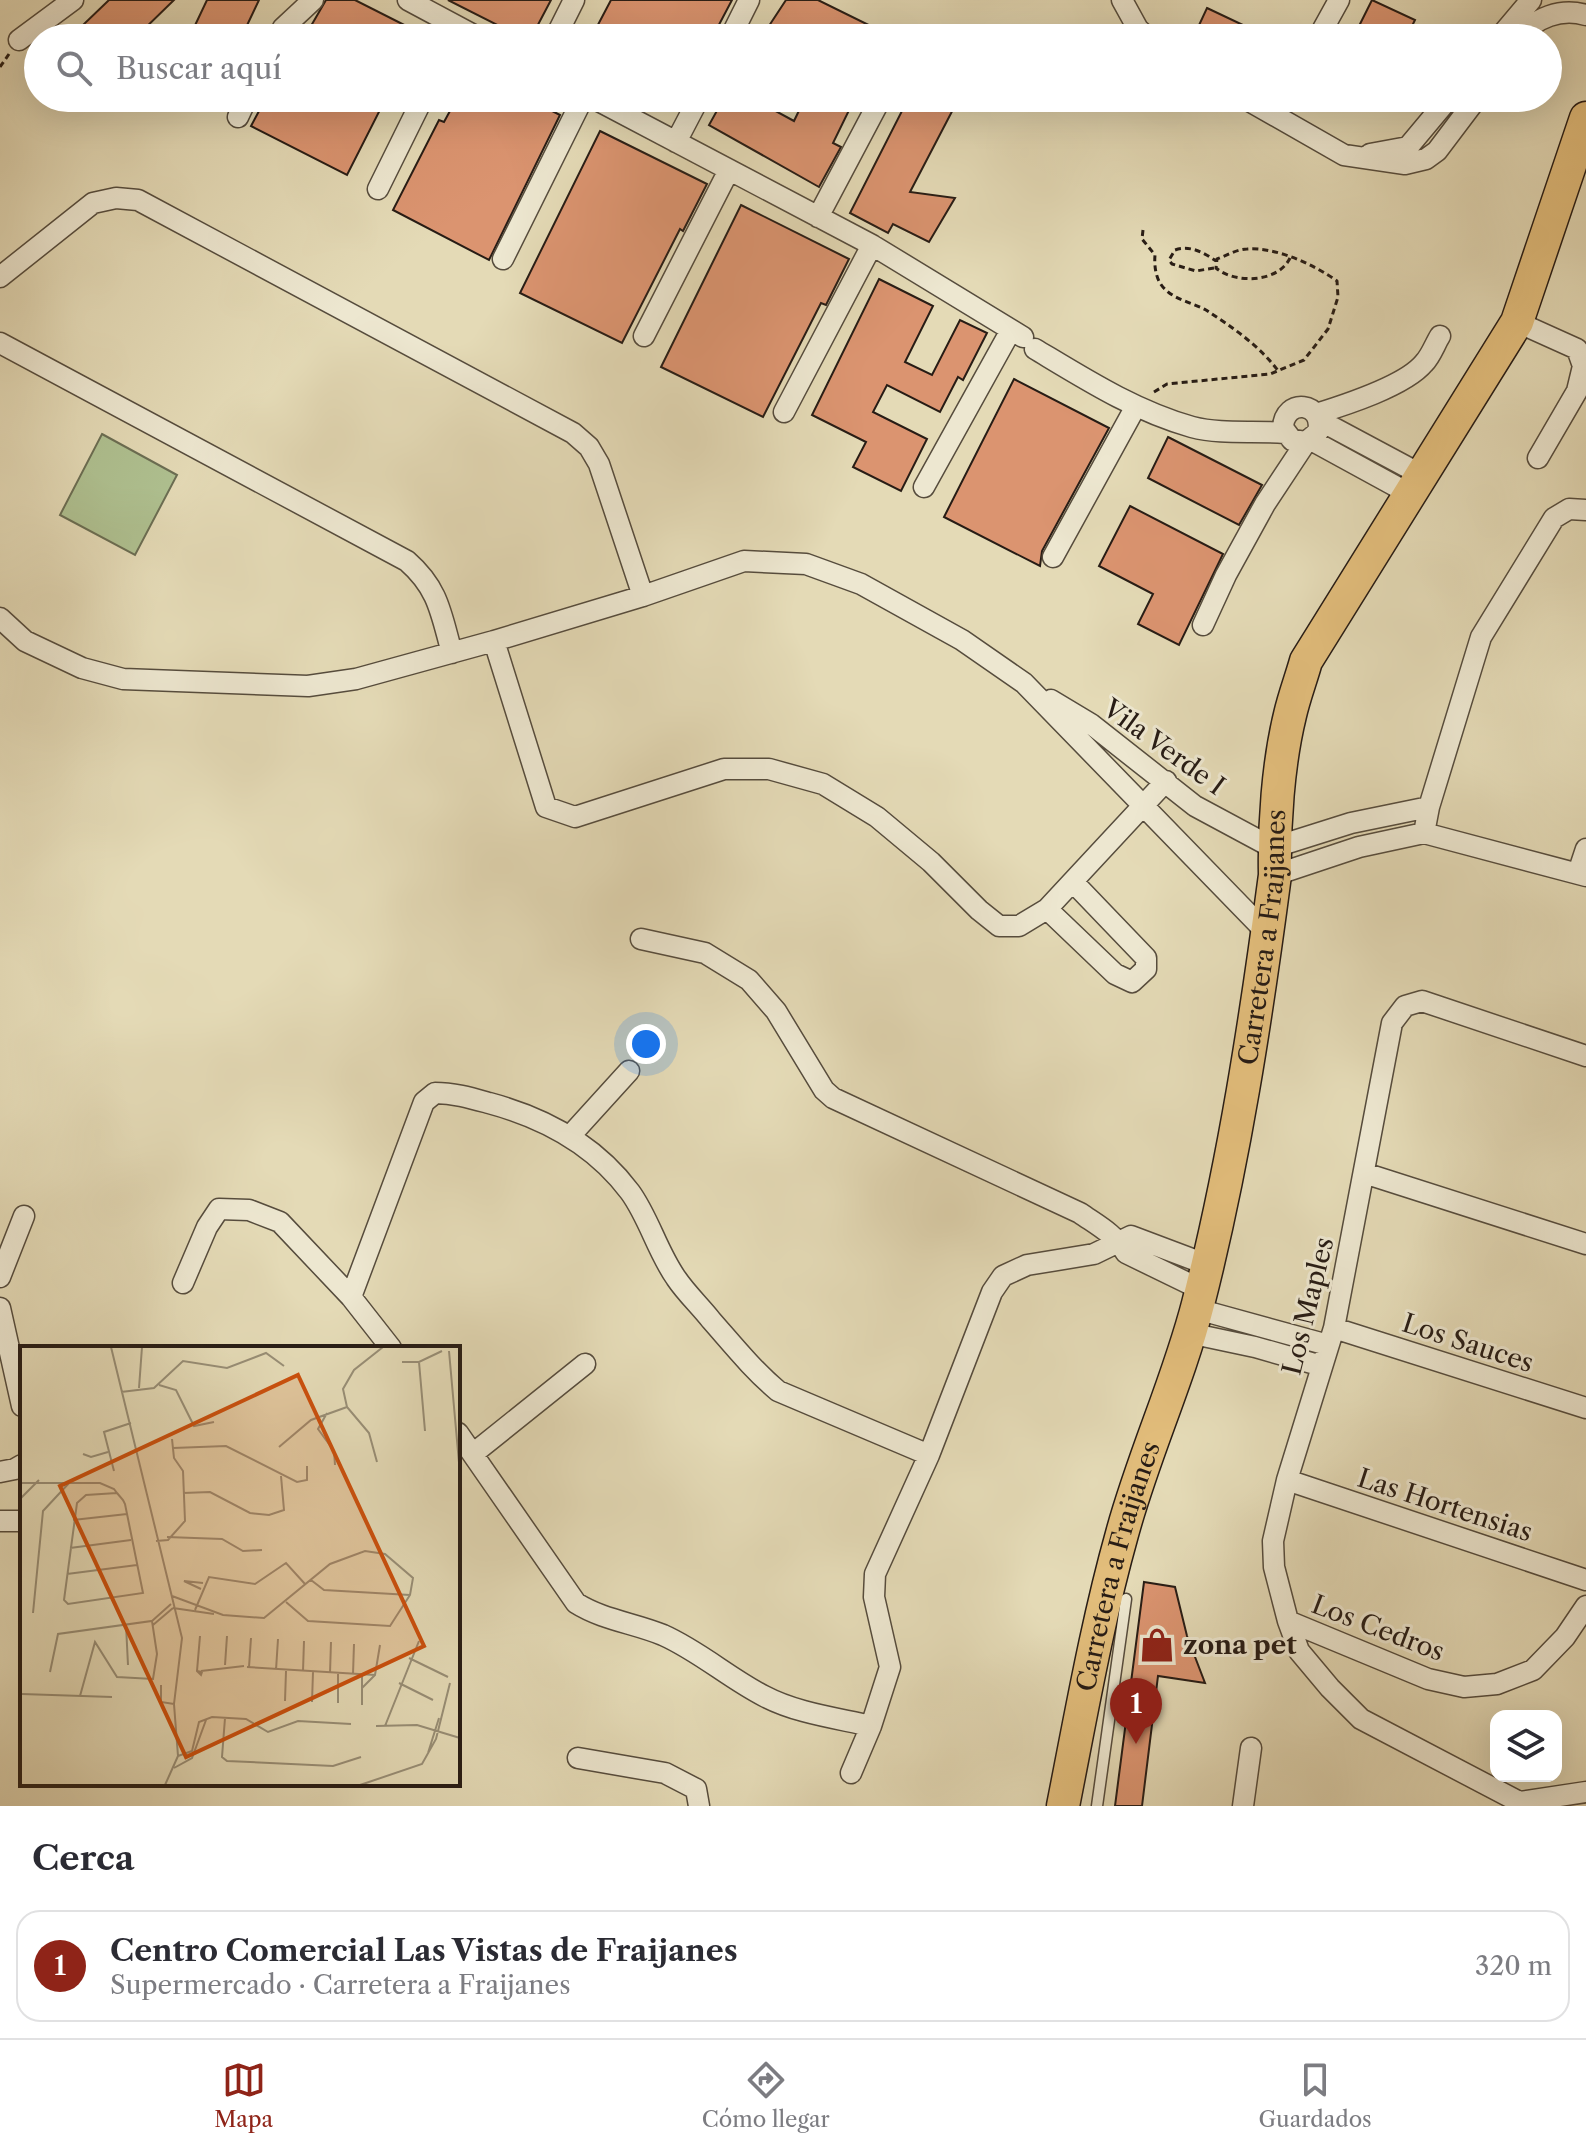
<!DOCTYPE html>
<html lang="es">
<meta charset="utf-8">
<style>
:root{--surface:#fff;--page:#f2f2f3;--text:#2b2b33;--muted:#7c7c81;--line:#e1e1e2;--accent:#8f2418}
body{margin:0;font-family:"Libre Caslon Text",serif;background:var(--page);color:var(--text)}
.controls{position:absolute;right:24px;bottom:24px;display:grid;overflow:hidden;border-radius:16px;box-shadow:0 8px 32px #0002}
.controls button{width:72px;height:72px;display:grid;place-items:center;padding:0;border:0;border-bottom:2px solid var(--line);background:var(--surface);color:var(--text);font:40px sans-serif}
.you{position:absolute;left:646px;top:1044px;width:28px;height:28px;margin:-20px;border:6px solid #fff;border-radius:50%;background:#1a73e8;box-shadow:0 0 0 12px #1a73e833}
.badge{display:grid;place-items:center;width:52px;height:52px;border-radius:50%;background:var(--accent);color:#fff;font-size:26px;font-weight:700}
.pin{position:absolute;translate:-50% -66px;filter:drop-shadow(0 2px 4px #0008)}
.pin::after{content:'';position:absolute;top:42px;width:28px;height:24px;background:inherit;clip-path:polygon(0 0,100% 0,50% 100%)}
.list{margin:0;padding:0;list-style:none}
h2{display:flex;justify-content:space-between;align-items:center;height:104px;margin:0;padding:0 32px;font-size:34px}
h2 small{font-size:26px;font-weight:400;color:var(--muted)}
.list li{display:grid;grid-template-columns:52px 1fr auto;gap:24px;align-items:center;box-sizing:border-box;height:112px;margin:0 16px 16px;padding:0 16px;border:2px solid var(--line);border-radius:24px}
.list b{display:block;font-size:30px;white-space:nowrap}
.list p{margin:0;font-size:26px;white-space:nowrap;color:var(--muted)}
.list em{font-size:26px;font-style:normal;color:var(--muted)}
.icon{flex:none;width:44px;height:44px;fill:none;stroke:currentColor;stroke-width:2;stroke-linecap:round;stroke-linejoin:round}
.map{position:relative;flex:none;width:1586px;height:1806px;overflow:hidden}
.search{position:absolute;background:var(--surface);box-shadow:0 8px 32px #0002;left:24px;right:24px;top:24px;height:88px;display:flex;align-items:center;gap:20px;box-sizing:border-box;padding:0 28px;border-radius:44px;color:var(--muted);font-size:30px}
.sheet{height:232px;background:var(--surface)}
nav{display:flex;justify-content:space-around;align-items:center;box-sizing:border-box;height:112px;border-top:2px solid var(--line);background:var(--surface);font-size:22px;color:var(--muted)}
nav a{display:grid;justify-items:center;gap:4px}
nav .on{color:var(--accent)}
.map>svg:first-child{display:block}
.green{fill:#afc191;stroke:#6b6e53;stroke-width:2}
.building{fill:#db9470;stroke:#271c15;stroke-width:2}
.lines{fill:none;stroke-linecap:round;stroke-linejoin:round}
.service-casing{stroke:#564c3d;stroke-width:13}
.minor-casing{stroke:#564c3d;stroke-width:23}
.primary-casing{stroke:#271c15;stroke-width:35}
.path{stroke:#271c15;stroke-width:3;stroke-dasharray:6 4;stroke-linecap:butt}
.service{stroke:#ede7d0;stroke-width:10}
.minor{stroke:#ede7d0;stroke-width:20}
.primary{stroke:#e2bd7b;stroke-width:32}
.labels{text-anchor:middle;stroke-width:6;stroke-linejoin:round;paint-order:stroke}
.street-label{font-size:26px;fill:#271c15;stroke:#ede7d0}
.poi-label{font-size:26px;font-weight:bold;fill:#271c15;stroke:#ede7d0;text-anchor:start}
.inset-road{fill:none;stroke:#988e76;stroke-width:2}
.view{fill:#cb500d;fill-opacity:0.15;stroke:#cb500d;stroke-width:4}
.inset-edge{fill:none;stroke:#271c15;stroke-width:4}
</style>
<div class="map">
<svg width="1586" height="1806" viewBox="0 0 1586 1806">
<rect width="100%" height="100%" fill="#e4dab6"/>
<filter id="stains"><feTurbulence type="fractalNoise" baseFrequency=".0025" numOctaves="4"/><feColorMatrix values="0 0 0 0 .2 0 0 0 0 .09 0 0 0 0 .02 0 0 0 .5 -.17"/></filter>
<radialGradient id="worn" r=".72"><stop offset=".6" stop-color="#630" stop-opacity="0"/><stop offset="1" stop-color="#630" stop-opacity=".3"/></radialGradient>
<path class="green" d="M102 434 177 475 135 555 60 515Z"/>
<path class="building" d="M109 0H174L135 38H95L83 25Z
M207 0H259L241 38H189Z
M326 0H355L430 38H304Z
M448 0H551L531 38H523Z
M611 0H732L712 38H591Z
M786 0H818L895 38H761Z
M1372 0 1415 20 1406 38H1353Z
M1207 8 1243 25 1237 38H1193Z
M266 98H386L347 175 251 126Z
M457 98H527L560 115 489 260 393 210 439 120 444 122Z
M724 98H746L756 104 757 101 794 121 805 98H855L833 143 841 147 819 187 709 125Z
M914 98H959L910 192 955 198 929 242 893 224 888 233 850 213 906 103 910 105Z
M600 131 707 184 683 231 680 229 622 343 520 293Z
M741 205 849 259 826 305 821 303 763 417 661 367Z
M879 279 933 306 905 362 932 375 960 320 987 333 963 380 958 377 940 412 887 385 873 412 927 439 901 491 853 467 866 442 812 415Z
M1014 379 1109 428 1042 551 1040 566 944 517Z
M1168 437 1262 485 1239 525 1148 478Z
M1130 506 1223 554 1179 645 1138 624 1153 594 1099 566Z
M1144 1582 1175 1587 1187 1636 1205 1683 1158 1676 1142 1806H1115Z"/>
<g class="lines">
<g class="service-casing">
<path id="service" d="M1097 1806 1126 1599"/>
</g>
<g class="minor-casing">
<path id="minor" d="M408 0 479 38
M1122 0 1138 29 1148 38
M278 38 283 28 313 0
M555 38 574 0
M730 38 749 0
M1318 38 1339 0
M1499 38 1531 0
M1520 38C1535 17 1561 8 1586 15
M19 40 73 0
M593 98 872 245 1023 337
M1244 98 1344 155 1405 164 1426 159 1437 151 1477 98
M238 117 247 98
M676 142 699 98
M1370 154 1408 147 1449 98
M378 189 423 98
M818 217 881 98
M503 259 583 98
M0 277 93 203 116 198 138 200 573 433 589 447 599 464 643 596
M1517 322 1577 349 1583 366 1577 391 1538 458
M644 336 729 170
M0 343 407 561C439 589 441 614 452 653
M1035 349C1085 379 1135 411 1192 427 1223 435 1254 430 1285 433
M784 412 872 245
M1316 414C1345 405 1405 386 1424 363 1431 356 1435 344 1440 336
M1319 420 1420 474
M1311 440 1408 493
M924 487 1011 330
M1586 510 1569 509 1554 518 1481 637 1429 807 1424 833 1586 876
M1053 557 1136 406
M0 618 25 641 82 668 123 679 308 686 356 679 494 641 643 596 744 561 806 564 861 584 962 640 1024 683 1267 933
M1203 625 1226 575 1265 504 1306 442 1318 432C1325 402 1284 397 1283 428L1292 440 1306 442
M494 641 546 807 575 817 724 769H769L823 784 877 817 931 862 979 910 999 926H1019L1047 909 1166 781
M1051 700 1091 724 1195 806 1275 849
M1275 847 1351 823 1429 807
M1578 873 1586 849
M1275 875 1359 847 1424 833
M1047 909 1115 974 1132 982 1146 969V958L1074 883
M641 939 705 953 749 980 776 1011 824 1090 833 1098 1080 1213C1097 1225 1115 1234 1126 1253L1202 1290
M570 1136 629 1071
M1364 1173 1586 1244
M0 1277 24 1216
M183 1283 207 1227 219 1209 249 1210 280 1222 351 1297 391 1348
M351 1297 424 1102 435 1093C454 1093 471 1098 489 1103 545 1118 595 1145 630 1192 649 1218 657 1251 676 1278 686 1293 700 1306 711 1320 733 1345 753 1370 778 1391L929 1455
M0 1308 22 1406
M1197 1309 1328 1345
M1334 1328 1586 1408
M1189 1333 1255 1347 1322 1366
M458 1433 576 1603C603 1620 634 1623 663 1635 699 1651 729 1678 764 1696 796 1713 836 1718 871 1726
M474 1453 585 1364
M0 1472 15 1469 22 1465
M1287 1480 1586 1580
M0 1521H22
M1288 1621 1428 1679 1464 1687 1497 1684 1533 1670 1565 1637 1586 1606
M578 1758 665 1773 696 1789 699 1806
M851 1773 871 1726 890 1667 874 1597 875 1574 929 1455 992 1292 1003 1276 1027 1265 1094 1254 1131 1236 1208 1265
M1520 1802 1586 1792
M1243 1806 1251 1748
M1527 1806 1361 1719 1330 1688 1299 1651 1288 1621 1274 1567 1273 1541 1287 1480 1334 1328 1392 1023 1405 1006 1422 1001 1586 1056"/>
</g>
<g class="primary-casing">
<g id="primary">
<path id="s1" d="M1063 1806C1081 1715 1097 1623 1122 1534 1143 1456 1178 1382 1198 1304 1234 1163 1256 1019 1275 875 1274 825 1278 764 1290 715 1294 697 1301 679 1306 661L1517 322 1586 118"/>
</g>
</g>
<path class="path" d="M0 67 9 54
M1143 230 1142 239 1155 255C1154 267 1156 282 1166 290 1176 300 1193 303 1206 310 1231 326 1261 347 1279 372
M1214 268 1196 271 1172 264 1169 260 1175 250C1190 245 1203 252 1216 261
M1154 392 1167 384 1270 374 1304 360 1328 329 1338 297 1337 281C1313 264 1276 247 1247 249 1237 249 1226 256 1217 259L1216 268C1235 284 1278 283 1290 258"/>
<use href="#service" class="service"/>
<use href="#minor" class="minor"/>
<use href="#primary" class="primary"/>
</g>
<defs>
<g id="shop-bare" transform="scale(2.76)"><path d="M-5-2.5h2.3a2.7 3.5 0 0 1 5.4 0H5L5.5 6h-11ZM-1.5-2.5h3a1.5 2.3 0 0 0-3 0Z" fill="#8f2418" stroke="#ede7d0" stroke-width="2.5" paint-order="stroke"/></g>
</defs>
<g fill-rule="evenodd">
<use href="#shop-bare" x="1157" y="1645"/>
</g>
<g class="labels">
<g class="street-label">
<text transform="translate(1164 747) rotate(36)" y="9">Vila Verde I</text>
<text dy="9" stroke="none"><textPath href="#s1" startOffset="894">Carretera a Fraijanes</textPath></text>
<text transform="translate(1308 1306) rotate(-76)" y="9">Los Maples</text>
<text transform="translate(1468 1343) rotate(18)" y="9">Los Sauces</text>
<text transform="translate(1445 1505) rotate(18)" y="9">Las Hortensias</text>
<text dy="9" stroke="none"><textPath href="#s1" startOffset="246">Carretera a Fraijanes</textPath></text>
<text transform="translate(1378 1628) rotate(21)" y="9">Los Cedros</text>
</g>
<g class="poi-label">
<text x="1183" y="1654">zona pet</text>
</g>
</g>
<g transform="translate(20 1346)">
<rect width="440" height="440" fill="#e4dab6"/>
<path class="inset-road" d="M91 1 162 292 154 358 158 410 145 439M429 5 440 128M382 16H399L422 5M399 16 405 85M139 39 156 44 174 80 194 76M119 42 122 1M101 46 134 42 163 15 207 22 246 7 264 20M307 67 298 83 314 105 315 119M259 101 291 74 327 61M153 102 206 100 277 136 287 134V120M63 108 71 111 88 106M357 116 349 87 327 61 323 43 334 24 363 1M94 125 84 86 111 77M0 137H80L94 143 97 147 103 154 105 158 123 247 48 258 44 254 57 157 66 149 97 147M163 147 190 146 230 167 249 169 264 164 261 130M0 153 19 134M53 174 107 168M147 191 202 193 223 205 242 204M136 195 148 194 165 175 163 125 154 112 152 93M50 202 111 194M47 228 117 219M291 234 304 244 390 249M181 243 164 235 183 237M152 250 203 269 244 272 310 218 345 205 365 208 393 232 390 249 370 280 288 275 266 256M153 262 194 268M175 264 189 231 235 238 266 217 285 238M13 267 23 165 50 136M132 275 151 258M106 279 108 319M133 279 153 262M389 312 428 331M205 319 207 290M227 321 355 329M229 321 231 292M256 324 258 293M177 325 181 329 182 326 177 325 180 290M181 325 224 320M283 325 284 295M30 326 38 288 132 275 137 308 133 333 97 331 75 296 60 350M310 327 311 296M333 328 334 298M379 337 413 354M141 339V356L154 358M342 342 355 329 360 299M2 348 92 351M265 355 266 325M292 356 293 326M318 357V327M342 359V328M205 372 202 411 207 415 313 420 341 411M356 380 397 379 440 392M365 380 399 295M408 407 419 372M158 410 172 405 179 376 192 371 226 373 248 386 278 375 331 378M154 422 172 412 186 374M340 439 402 418 416 393 430 337"/>
<path class="view" d="M278 29 404 300 166 411 40 140Z"/>
<rect width="440" height="440" class="inset-edge"/>
</g>
<rect width="100%" height="100%" filter="url(#stains)"/>
<rect width="100%" height="100%" fill="url(#worn)"/>
</svg>
<div class="controls">
<button><svg class="icon" aria-label="layers" viewBox="0 0 24 24"><path d="M12 4l9 5-9 5-9-5zM3 14l9 5 9-5"/></svg></button>
</div>
<div class="you"></div>
<div class="pin badge" style="left:1136px;top:1744px">1</div>
<div class="search"><svg class="icon" aria-label="search" viewBox="0 0 24 24"><circle cx="10" cy="10" r="6"/><path d="M15 15l6 6"/></svg>Buscar aquí</div>
</div>
<section class="sheet">
<h2>Cerca<small></small></h2>
<ul class="list">
<li><span class="badge">1</span><div><b>Centro Comercial Las Vistas de Fraijanes</b><p>Supermercado · Carretera a Fraijanes</p></div><em>320 m</em></li>
</ul>
</section>
<nav>
<a class="on"><svg class="icon" aria-label="map" viewBox="0 0 24 24"><path d="M3 6l6-2 6 2 6-2v14l-6 2-6-2-6 2zM9 4v14M15 6v14"/></svg>Mapa</a>
<a><svg class="icon" aria-label="directions" viewBox="0 0 24 24"><path d="M12 3l9 9-9 9-9-9zM9 14v-3h6M13 9l2 2-2 2"/></svg>Cómo llegar</a>
<a><svg class="icon" aria-label="saved" viewBox="0 0 24 24"><path d="M7 4h10v16l-5-4-5 4z"/></svg>Guardados</a>
</nav>
